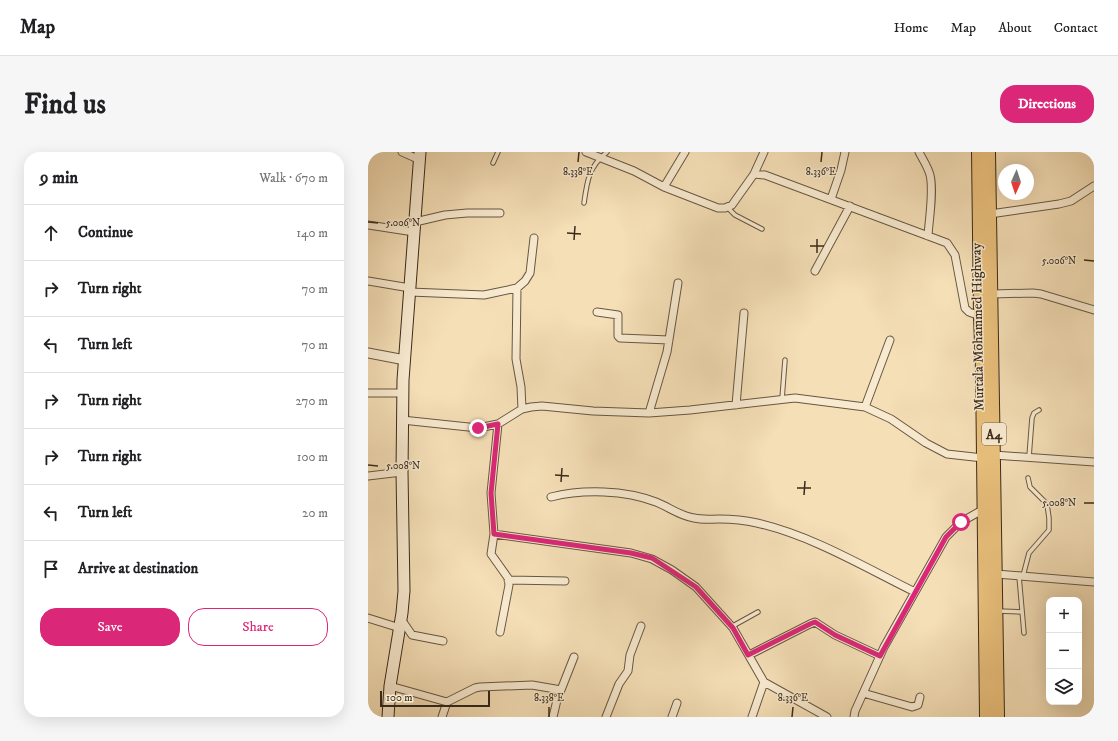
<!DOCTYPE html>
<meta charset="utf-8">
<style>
:root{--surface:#fff;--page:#f6f6f6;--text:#202124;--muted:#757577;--line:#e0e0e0;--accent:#db2777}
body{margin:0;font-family:"IM FELL DW Pica",serif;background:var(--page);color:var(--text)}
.controls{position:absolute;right:12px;bottom:12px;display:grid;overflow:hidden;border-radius:8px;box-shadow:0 4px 16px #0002}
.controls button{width:36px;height:36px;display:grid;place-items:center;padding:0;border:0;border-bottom:1px solid var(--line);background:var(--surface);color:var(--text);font:20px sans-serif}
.compass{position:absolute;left:630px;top:12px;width:36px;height:36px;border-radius:50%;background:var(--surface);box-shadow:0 4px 16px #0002;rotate:183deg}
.scale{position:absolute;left:12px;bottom:10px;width:110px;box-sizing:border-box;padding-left:4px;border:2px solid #392a1a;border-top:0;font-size:11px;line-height:14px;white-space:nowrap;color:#392a1a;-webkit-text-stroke:3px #f8ead0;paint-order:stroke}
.stop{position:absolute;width:12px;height:12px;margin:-9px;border:3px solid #db2777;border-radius:50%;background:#fff}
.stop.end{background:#db2777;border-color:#fff;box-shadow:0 1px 4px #0008}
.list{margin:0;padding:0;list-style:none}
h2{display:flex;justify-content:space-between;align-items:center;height:52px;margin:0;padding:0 16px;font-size:17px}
h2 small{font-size:13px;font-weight:400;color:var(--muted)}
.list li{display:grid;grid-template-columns:26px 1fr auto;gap:12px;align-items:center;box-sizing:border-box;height:56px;padding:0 16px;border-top:1px solid var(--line)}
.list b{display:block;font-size:15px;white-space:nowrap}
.list em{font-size:13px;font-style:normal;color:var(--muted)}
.actions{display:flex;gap:8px;padding:12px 16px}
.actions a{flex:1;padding:9px 0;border:1px solid var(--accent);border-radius:16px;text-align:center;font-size:14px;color:var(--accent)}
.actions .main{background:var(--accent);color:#fff}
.icon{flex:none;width:22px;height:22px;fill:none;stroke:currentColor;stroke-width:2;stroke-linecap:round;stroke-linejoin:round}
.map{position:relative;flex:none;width:726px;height:565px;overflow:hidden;border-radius:16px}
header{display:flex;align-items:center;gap:24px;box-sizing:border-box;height:56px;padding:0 20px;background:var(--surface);border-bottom:1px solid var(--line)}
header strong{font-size:19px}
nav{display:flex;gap:22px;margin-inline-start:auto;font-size:14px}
.intro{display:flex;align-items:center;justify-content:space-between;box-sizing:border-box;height:96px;padding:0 24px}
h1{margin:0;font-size:28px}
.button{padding:10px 18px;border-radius:16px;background:var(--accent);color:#fff;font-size:14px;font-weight:700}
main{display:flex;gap:24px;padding:0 24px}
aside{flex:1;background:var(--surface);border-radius:16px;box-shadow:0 4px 16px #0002}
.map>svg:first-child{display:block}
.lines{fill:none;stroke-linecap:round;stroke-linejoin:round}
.service-casing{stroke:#685741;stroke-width:5.5}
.minor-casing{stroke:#685741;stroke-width:9}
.tertiary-casing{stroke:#685741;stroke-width:11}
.secondary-casing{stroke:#392a1a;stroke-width:13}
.trunk-casing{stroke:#392a1a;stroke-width:14}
.service{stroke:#f8ead0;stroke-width:3.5}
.minor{stroke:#f8ead0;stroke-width:7}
.tertiary{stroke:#f8ead0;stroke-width:9}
.secondary{stroke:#f8ead0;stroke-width:11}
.trunk{stroke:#eac07c;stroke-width:12}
.route{stroke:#db2777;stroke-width:5}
.ticks{fill:none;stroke:#392a1a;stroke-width:1.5}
.labels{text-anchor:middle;stroke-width:3;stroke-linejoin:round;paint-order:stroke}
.shield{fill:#f8ead0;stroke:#726451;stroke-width:1}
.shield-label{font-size:13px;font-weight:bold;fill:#392a1a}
.street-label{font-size:14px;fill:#392a1a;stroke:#f8ead0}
.ticks-label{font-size:10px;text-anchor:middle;fill:#392a1a;stroke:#f8ead0;stroke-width:3;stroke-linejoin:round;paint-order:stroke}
</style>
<header>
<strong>Map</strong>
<nav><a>Home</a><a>Map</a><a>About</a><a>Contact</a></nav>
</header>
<div class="intro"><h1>Find us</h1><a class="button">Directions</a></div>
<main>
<aside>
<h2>9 min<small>Walk · 670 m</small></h2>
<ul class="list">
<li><svg class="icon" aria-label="ahead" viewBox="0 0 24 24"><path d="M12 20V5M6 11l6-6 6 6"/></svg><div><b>Continue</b></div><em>140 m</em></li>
<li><svg class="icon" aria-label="right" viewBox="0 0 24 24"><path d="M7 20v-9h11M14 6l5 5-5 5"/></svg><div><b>Turn right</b></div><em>70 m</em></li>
<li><svg class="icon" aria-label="left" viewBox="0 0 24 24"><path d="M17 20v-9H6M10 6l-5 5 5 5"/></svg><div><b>Turn left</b></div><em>70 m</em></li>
<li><svg class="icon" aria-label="right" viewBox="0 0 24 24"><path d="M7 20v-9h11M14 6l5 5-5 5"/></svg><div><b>Turn right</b></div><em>270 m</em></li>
<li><svg class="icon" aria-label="right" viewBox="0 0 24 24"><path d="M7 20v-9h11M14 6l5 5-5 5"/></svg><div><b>Turn right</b></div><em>100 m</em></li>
<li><svg class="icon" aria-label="left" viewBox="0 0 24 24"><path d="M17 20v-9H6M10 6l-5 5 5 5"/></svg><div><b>Turn left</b></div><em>20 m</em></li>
<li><svg class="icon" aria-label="arrive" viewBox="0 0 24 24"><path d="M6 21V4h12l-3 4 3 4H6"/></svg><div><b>Arrive at destination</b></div></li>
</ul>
<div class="actions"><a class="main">Save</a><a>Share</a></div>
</aside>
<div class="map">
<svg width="726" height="565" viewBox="0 0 726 565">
<rect width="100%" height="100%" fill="#f5dfb7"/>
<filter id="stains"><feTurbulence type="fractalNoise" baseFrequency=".005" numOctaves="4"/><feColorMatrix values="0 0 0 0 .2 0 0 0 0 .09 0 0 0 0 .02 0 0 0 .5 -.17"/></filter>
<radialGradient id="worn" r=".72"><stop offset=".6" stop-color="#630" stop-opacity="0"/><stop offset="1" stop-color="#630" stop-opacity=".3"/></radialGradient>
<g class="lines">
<g class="service-casing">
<path id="service" d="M125 11 130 0
M216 51C219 29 221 14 239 0
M359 55 367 63 394 77
M414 247 417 208
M661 305 664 266 666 261 671 258
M651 424 656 481
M655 424 661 401 681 378V366L679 352 662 335 660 326
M630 459 654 460
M363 475 390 460"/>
</g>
<g class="minor-casing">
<path id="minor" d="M34 0 52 8
M218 0 266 19 296 35 350 56H357L364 53 386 22 397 23 579 91 587 103 597 156 601 160 612 164
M551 0C555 8 560 15 562 23 566 39 561 67 560 84
M386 22 396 0
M296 35 317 0
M463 47 473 18 477 0
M622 62 691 52 703 49 726 34
M47 70 77 63 99 61H132
M0 73 46 80
M447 119 482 54
M0 129 42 136
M149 136 148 207 153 235 154 257
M42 140 116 143 149 136 157 129 162 121 166 86
M624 142 665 141 673 142 726 158
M229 160 250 163V184L252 186 301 188
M0 241H35
M368 253 376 161
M497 255 522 188
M281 261 299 200 310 131
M34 268 110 276 130 272 154 257 163 255 174 254 225 259 281 261 322 258 427 246 497 255 523 267 558 291 579 302 615 306
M130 272 123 341 126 382 123 402 140 426 141 433 132 480
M626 303 726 310
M0 324 34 320
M183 345C215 337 257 338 288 350 301 355 312 364 326 366 335 368 342 367 351 367 364 367 376 368 389 371 445 384 496 415 547 440
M126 382 263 401 284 407 304 418 328 435 365 476 396 530 459 565
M628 422 726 430
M140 428 197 429
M0 466 32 476
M33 467 44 483 75 489
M381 503 442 472 447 470 467 483 512 504
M22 534 79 550
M495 541 544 555 550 553 552 545
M74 565 79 550 107 536 112 535 164 533 193 538
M185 565 189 548 206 505
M238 565 251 532 260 519 262 503 273 474
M304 565 309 551
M384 565 396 530
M486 565 487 559 516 495 578 385 593 370 616 357"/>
</g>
<g class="tertiary-casing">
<path id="tertiary" d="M0 201 37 208"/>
</g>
<g class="secondary-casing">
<path id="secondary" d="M20 565 22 534 34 461 36 439 34 320 35 228 52 0"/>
</g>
<g class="trunk-casing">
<path id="trunk" d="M610 0 612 164 614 218 618 565
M621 0 630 565"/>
</g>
<use href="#service" class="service"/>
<use href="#minor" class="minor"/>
<use href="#tertiary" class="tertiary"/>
<use href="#secondary" class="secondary"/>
<use href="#trunk" class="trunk"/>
</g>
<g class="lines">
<path class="route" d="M110 276 130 272 123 341 126 382 263 401 284 406 328 435 365 476 380 503 442 472 447 470 467 483 512 504 578 385 593 370"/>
</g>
<path class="ticks" d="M210 10 211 0M453 10 454 0M0 70 10 71M199 81 213 82M206 88 207 74M442 94H456M449 101V87M716 108 726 109M0 313 10 314M187 323 201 324M193 330 194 316M429 336H443M436 343 437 329M716 351H726M181 565V555M424 565 425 555"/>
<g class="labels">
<rect class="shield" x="614" y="271" width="24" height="22" rx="3"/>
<g class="shield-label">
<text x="626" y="287">A4</text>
</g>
<g class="street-label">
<text transform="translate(609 175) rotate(-91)" y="5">Murtala Mohammed Highway</text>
</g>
</g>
<g class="ticks-label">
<text x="210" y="23">8.338°E</text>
<text x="453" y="23">8.336°E</text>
<text x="35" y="74">5.006°N</text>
<text x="691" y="112">5.006°N</text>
<text x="35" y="317">5.008°N</text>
<text x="691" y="354">5.008°N</text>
<text x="181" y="549">8.338°E</text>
<text x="425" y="549">8.336°E</text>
</g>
<rect width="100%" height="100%" filter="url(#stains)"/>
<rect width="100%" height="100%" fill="url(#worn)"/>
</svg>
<div class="controls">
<button>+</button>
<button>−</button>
<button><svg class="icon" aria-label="layers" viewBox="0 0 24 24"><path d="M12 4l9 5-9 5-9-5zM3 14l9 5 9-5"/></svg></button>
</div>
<svg class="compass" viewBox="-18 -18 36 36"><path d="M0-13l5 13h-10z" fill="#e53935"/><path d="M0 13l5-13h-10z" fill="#757577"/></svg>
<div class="scale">100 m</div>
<div class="stop" style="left:593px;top:370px"></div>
<div class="stop end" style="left:110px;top:276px"></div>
</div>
</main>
